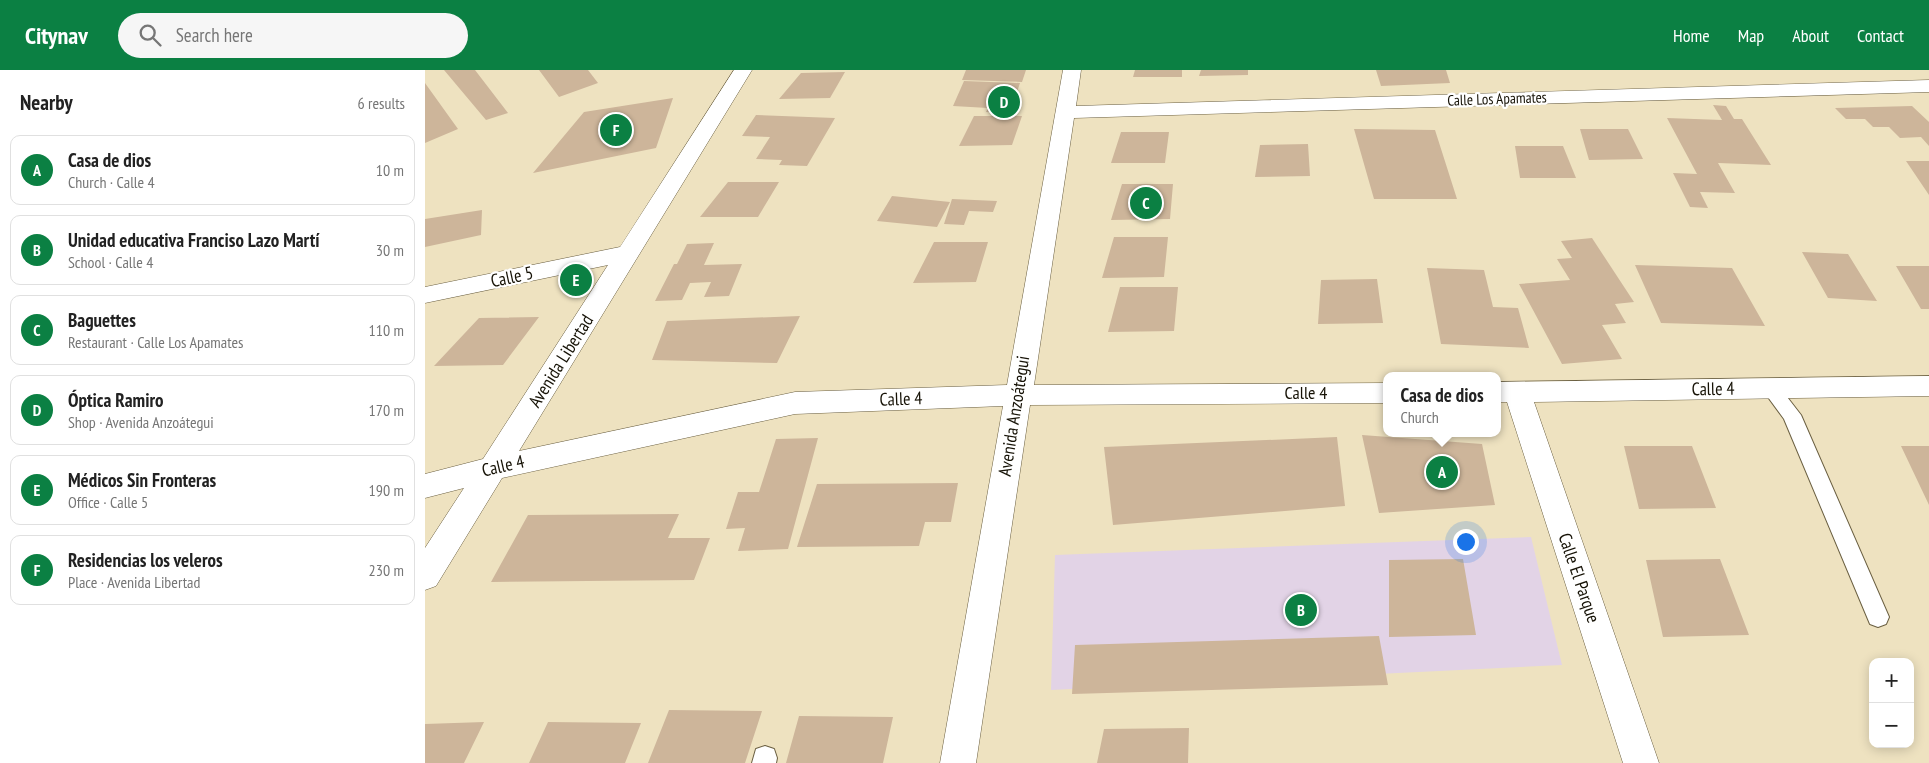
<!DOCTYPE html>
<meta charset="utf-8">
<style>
:root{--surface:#fff;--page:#f6f6f6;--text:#222;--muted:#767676;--line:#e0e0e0;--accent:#0b8043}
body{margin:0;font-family:"PT Sans Narrow",sans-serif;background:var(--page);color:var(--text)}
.controls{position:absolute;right:15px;bottom:15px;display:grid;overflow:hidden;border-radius:10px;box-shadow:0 2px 12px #0003}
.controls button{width:45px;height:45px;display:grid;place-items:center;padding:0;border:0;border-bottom:1px solid var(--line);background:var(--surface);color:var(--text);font:25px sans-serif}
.you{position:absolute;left:1040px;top:471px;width:18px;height:18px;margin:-12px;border:4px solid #fff;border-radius:50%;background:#1a73e8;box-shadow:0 0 0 8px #1a73e833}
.badge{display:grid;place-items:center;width:32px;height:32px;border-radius:50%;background:var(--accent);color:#fff;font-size:16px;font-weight:700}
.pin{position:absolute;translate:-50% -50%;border:2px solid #fff;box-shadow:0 1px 5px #0006}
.popup{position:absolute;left:958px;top:302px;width:118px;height:65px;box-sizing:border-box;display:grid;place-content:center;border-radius:10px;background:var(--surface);filter:drop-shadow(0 1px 4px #0005);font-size:16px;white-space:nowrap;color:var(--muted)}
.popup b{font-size:19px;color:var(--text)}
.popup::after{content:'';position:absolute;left:50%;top:100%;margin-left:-10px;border:10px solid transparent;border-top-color:var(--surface)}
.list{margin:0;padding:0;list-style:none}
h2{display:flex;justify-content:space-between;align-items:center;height:65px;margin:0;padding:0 20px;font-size:21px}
h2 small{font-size:16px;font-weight:400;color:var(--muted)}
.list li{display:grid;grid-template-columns:32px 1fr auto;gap:15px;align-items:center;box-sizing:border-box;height:70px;margin:0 10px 10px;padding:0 10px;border:1px solid var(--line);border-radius:10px}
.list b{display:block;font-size:19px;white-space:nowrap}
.list p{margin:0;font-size:16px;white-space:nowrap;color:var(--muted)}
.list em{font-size:16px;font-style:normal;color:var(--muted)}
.icon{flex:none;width:28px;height:28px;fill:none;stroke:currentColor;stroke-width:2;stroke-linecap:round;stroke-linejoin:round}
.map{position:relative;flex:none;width:1504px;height:693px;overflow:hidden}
header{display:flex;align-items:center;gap:30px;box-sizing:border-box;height:70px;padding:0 25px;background:var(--accent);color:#fff}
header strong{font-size:24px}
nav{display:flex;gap:28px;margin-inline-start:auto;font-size:18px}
.search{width:350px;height:45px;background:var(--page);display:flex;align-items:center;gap:12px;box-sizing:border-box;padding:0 18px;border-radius:28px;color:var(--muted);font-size:19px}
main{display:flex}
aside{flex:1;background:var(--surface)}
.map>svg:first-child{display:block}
.education{fill:#e2d3e6}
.building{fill:#cdb59a}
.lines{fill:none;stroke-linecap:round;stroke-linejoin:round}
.service-casing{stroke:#6a5f41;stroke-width:2}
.minor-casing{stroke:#6a5f41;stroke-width:1}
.service{fill:#fff;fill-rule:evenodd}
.minor{fill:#fff;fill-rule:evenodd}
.labels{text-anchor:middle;stroke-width:4.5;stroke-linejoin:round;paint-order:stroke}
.far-street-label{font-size:15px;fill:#161206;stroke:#fff}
.street-label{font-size:18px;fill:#161206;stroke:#fff}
</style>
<header>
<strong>Citynav</strong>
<div class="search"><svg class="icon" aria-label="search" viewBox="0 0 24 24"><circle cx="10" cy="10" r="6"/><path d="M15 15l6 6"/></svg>Search here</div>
<nav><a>Home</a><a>Map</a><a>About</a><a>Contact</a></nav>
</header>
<main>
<aside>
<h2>Nearby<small>6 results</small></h2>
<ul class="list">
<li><span class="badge">A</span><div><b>Casa de dios</b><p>Church · Calle 4</p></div><em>10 m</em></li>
<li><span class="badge">B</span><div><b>Unidad educativa Franciso Lazo Martí</b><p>School · Calle 4</p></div><em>30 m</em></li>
<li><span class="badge">C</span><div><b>Baguettes</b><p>Restaurant · Calle Los Apamates</p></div><em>110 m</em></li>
<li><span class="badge">D</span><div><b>Óptica Ramiro</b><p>Shop · Avenida Anzoátegui</p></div><em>170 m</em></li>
<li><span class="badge">E</span><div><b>Médicos Sin Fronteras</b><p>Office · Calle 5</p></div><em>190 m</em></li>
<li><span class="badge">F</span><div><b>Residencias los veleros</b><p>Place · Avenida Libertad</p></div><em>230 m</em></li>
</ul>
</aside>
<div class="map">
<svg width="1504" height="693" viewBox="0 0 1504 693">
<rect width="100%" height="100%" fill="#eee2c0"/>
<path class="education" d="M1106 467 1137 595 626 620 630 485Z"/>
<path class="building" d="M19 0H50L83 43 61 50Z
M114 0H163L173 13 134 27Z
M541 0H601L597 12 537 10Z
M710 0H757V7H708Z
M776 0H823V5L774 6Z
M951 0H1021L1025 13 956 16Z
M420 2 405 28 354 29 376 3Z
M539 11 595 13 585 43 561 42 563 38 528 36Z
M0 13 33 59 0 73Z
M248 28 231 78 108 103 159 42Z
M1288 35 1301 36 1309 49H1317L1346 95 1293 93 1310 123 1275 122 1283 138 1265 137 1248 103 1272 104 1242 48 1297 50Z
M1487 36 1504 52V76L1496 67 1475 68 1464 57H1448L1440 49H1421L1410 38Z
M331 45 410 48 382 96 354 95 357 90 331 89 345 67 317 66Z
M549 46H597L587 75 534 76Z
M929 59 1010 60 1032 129H949Z
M1155 59H1203L1218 89 1164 90Z
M696 62H744L740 93H686Z
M883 74 885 106 830 107 835 75Z
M1090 76H1138L1151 108H1095Z
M1481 91H1504V125Z
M303 112H354L333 147H275Z
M697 114H748L745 149 686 150Z
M467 126 525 132 512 157 452 151Z
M527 129 572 131 568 142 544 141 539 155 519 154Z
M57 140 56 165 0 177V149Z
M689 167H743L739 207 677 208Z
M1167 168 1209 232 1190 234 1201 253 1177 255 1197 289 1137 294 1094 214 1145 210 1132 189 1147 188 1136 171Z
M509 172H563L551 212 488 213Z
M289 173 279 195 317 194 304 226 279 227 286 212 265 213 257 230 230 231 249 194H252L262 174Z
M1377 182 1423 184 1452 231 1403 228Z
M1210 195 1307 198 1340 256 1236 253Z
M1471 196H1504V239H1496Z
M1002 198 1059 200 1068 237 1093 238 1104 278 1016 274Z
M952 209 958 253 893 254 896 210Z
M695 217H753L749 261 683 262Z
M375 246 352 293 227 290 242 251Z
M114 247 78 295 9 296 54 248Z
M937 365 1057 374 1070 435 954 443Z
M912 367 920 436 688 455 679 377Z
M393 368 363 479 313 481 320 458 301 459 313 422H334L351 369Z
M1199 376H1267L1291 438 1214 439Z
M1476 376H1504V435Z
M533 413 526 452H500L494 476 372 477 392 414Z
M254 444 243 468H285L269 510 66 512 103 445Z
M1038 489 1051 565 964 567V490Z
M1295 489 1324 565 1238 567 1221 490Z
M954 566 963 615 647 624 650 575Z
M244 640 337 641 320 693H223Z
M374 646 468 647 458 693H361Z
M59 652 39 693H0V654Z
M123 652 216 653 200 693H104Z
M764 658 763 693H672L679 659Z"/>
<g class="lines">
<g class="service-casing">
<path id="service" d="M1346 312 1352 314 1376 345 1464 547 1461 554 1453 557 1445 554 1359 349 1337 319 1340 314Z
M340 676 349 679 352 688 351 693H327L331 679Z"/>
</g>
<g class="minor-casing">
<path id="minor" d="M309 0H327L94 381 370 322 582 315 638 0H656L651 36 1504 10V22L649 48 609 315 962 313V333L605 335 551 693H515L578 336 370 344 77 408 11 516 0 520V478L39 418 0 428V404L58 389 183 195 0 233V217L195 177Z
M1504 306V326L1109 332 1234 693H1198L1082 332H1072V312Z"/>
</g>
<use href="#service" class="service"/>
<use href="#minor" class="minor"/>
</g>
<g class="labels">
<g class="far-street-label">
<text transform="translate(1072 29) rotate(-2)" y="5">Calle Los Apamates</text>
</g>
<g class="street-label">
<text transform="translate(87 207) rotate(-12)" y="6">Calle 5</text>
<text transform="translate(136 291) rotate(-58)" y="6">Avenida Libertad</text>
<text transform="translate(1288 319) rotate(-1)" y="6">Calle 4</text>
<text x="881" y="329">Calle 4</text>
<text transform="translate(476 329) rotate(-2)" y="6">Calle 4</text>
<text transform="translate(589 346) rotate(-81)" y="6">Avenida Anzoátegui</text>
<text transform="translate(78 396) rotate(-13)" y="6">Calle 4</text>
<text transform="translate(1154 508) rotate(71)" y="6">Calle El Parque</text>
</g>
</g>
</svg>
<div class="controls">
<button>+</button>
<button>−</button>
</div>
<div class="you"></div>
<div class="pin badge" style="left:1017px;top:402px">A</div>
<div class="popup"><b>Casa de dios</b>Church</div>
<div class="pin badge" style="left:876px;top:540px">B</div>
<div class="pin badge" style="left:721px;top:133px">C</div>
<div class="pin badge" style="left:579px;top:32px">D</div>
<div class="pin badge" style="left:151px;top:210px">E</div>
<div class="pin badge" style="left:191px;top:60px">F</div>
</div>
</main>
